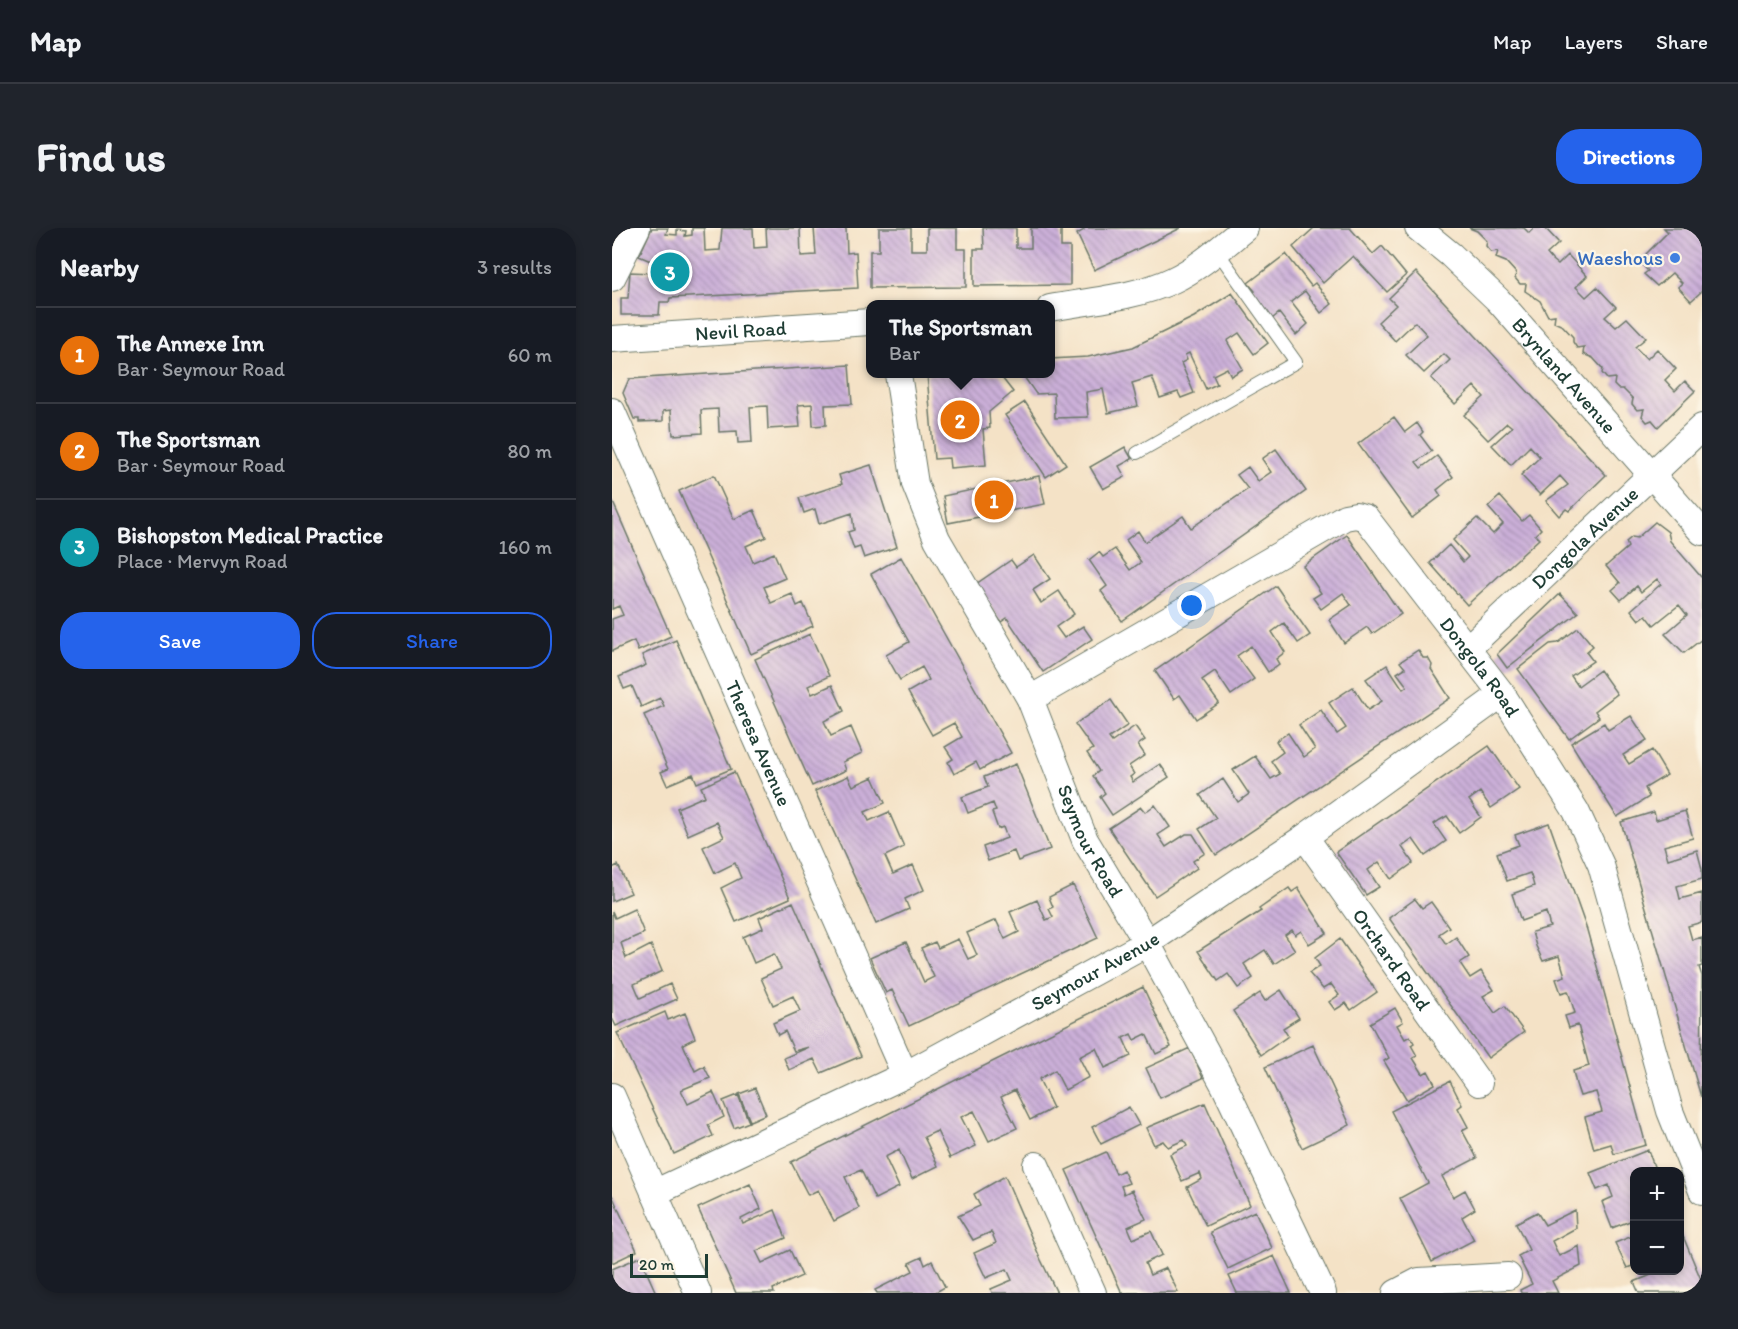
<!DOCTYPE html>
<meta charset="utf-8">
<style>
:root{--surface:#171b24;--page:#20242c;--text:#f1f3f6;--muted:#9ea1a6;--line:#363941;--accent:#2563eb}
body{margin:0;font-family:Itim,sans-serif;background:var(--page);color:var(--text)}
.controls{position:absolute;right:18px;bottom:18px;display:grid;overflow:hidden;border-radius:12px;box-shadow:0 3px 9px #0003}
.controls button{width:54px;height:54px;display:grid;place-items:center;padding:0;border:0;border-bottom:2px solid var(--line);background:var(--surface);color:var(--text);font:30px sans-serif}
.scale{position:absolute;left:18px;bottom:15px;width:78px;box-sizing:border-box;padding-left:6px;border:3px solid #1f3d34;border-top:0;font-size:16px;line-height:21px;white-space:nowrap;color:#1f3d34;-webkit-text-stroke:4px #fcf5e5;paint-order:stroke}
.you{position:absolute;left:580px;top:378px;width:21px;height:21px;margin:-15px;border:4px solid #fff;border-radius:50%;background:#1a73e8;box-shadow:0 0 0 9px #1a73e833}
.badge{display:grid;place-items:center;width:39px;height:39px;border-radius:50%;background:var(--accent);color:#fff;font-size:20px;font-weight:700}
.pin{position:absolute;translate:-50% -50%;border:3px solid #fff;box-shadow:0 2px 6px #0006}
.popup{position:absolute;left:254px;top:72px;width:189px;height:78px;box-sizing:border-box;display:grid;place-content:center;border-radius:12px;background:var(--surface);filter:drop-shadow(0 2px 4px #0005);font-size:20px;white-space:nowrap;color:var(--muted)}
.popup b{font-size:22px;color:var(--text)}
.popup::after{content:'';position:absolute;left:50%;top:100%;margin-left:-12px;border:12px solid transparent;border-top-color:var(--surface)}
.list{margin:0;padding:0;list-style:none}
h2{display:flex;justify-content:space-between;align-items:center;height:78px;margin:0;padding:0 24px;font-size:26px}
h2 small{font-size:20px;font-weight:400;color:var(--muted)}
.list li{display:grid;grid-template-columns:39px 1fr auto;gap:18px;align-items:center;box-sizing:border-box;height:96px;padding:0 24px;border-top:2px solid var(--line)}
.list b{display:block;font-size:22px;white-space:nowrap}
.list p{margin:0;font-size:20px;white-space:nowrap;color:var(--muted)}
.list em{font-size:20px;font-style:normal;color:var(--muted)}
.actions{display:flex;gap:12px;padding:18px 24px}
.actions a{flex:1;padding:14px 0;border:2px solid var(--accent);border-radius:24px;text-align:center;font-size:21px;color:var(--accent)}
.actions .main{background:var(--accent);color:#fff}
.map{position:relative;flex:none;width:1090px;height:1065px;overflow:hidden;border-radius:24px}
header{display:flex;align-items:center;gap:36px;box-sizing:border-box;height:84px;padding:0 30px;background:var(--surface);border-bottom:2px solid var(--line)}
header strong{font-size:28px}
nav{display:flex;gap:33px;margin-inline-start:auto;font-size:21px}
.intro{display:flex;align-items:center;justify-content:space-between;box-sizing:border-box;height:144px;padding:0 36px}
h1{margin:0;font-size:42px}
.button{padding:15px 27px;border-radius:24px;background:var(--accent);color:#fff;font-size:21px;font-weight:700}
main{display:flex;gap:36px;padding:0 36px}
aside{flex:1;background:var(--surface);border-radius:24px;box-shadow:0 3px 9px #0003}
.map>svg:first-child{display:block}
.building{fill:url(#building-back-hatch)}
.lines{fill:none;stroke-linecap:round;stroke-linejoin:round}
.service-casing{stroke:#6a7767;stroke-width:14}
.minor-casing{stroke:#6a7767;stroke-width:28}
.service{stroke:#fff;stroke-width:12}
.minor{stroke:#fff;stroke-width:26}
.shop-dot{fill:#3f7fe0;stroke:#fcf5e5;stroke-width:2}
.labels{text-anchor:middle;stroke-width:4.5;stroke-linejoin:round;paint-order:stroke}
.shop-label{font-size:20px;fill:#366cbe;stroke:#fcf5e5;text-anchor:end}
.street-label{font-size:20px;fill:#1f3d34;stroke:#fcf5e5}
</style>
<header>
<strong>Map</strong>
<nav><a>Map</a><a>Layers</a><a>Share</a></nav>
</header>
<div class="intro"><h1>Find us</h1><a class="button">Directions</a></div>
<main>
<aside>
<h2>Nearby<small>3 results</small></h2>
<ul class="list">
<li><span class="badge" style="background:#e8710a">1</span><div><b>The Annexe Inn</b><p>Bar · Seymour Road</p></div><em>60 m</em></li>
<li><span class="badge" style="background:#e8710a">2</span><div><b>The Sportsman</b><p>Bar · Seymour Road</p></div><em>80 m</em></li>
<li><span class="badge" style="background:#0f9aa8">3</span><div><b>Bishopston Medical Practice</b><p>Place · Mervyn Road</p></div><em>160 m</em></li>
</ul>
<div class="actions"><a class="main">Save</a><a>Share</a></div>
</aside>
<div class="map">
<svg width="1090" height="1065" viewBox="0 0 1090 1065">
<defs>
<pattern id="building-back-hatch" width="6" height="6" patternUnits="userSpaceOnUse" patternTransform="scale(1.5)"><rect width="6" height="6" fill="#ccb0d9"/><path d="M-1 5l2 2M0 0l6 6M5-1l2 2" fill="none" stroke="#a590b1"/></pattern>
</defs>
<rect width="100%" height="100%" fill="#fcf5e5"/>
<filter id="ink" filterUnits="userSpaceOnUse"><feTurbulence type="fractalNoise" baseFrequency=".0167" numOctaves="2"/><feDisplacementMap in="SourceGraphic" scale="12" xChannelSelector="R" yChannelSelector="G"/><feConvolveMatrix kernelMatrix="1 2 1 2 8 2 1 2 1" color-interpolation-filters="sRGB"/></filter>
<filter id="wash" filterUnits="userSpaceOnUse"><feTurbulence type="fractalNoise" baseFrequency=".008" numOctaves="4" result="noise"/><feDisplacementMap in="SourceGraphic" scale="24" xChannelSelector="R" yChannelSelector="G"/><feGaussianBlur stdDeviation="1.35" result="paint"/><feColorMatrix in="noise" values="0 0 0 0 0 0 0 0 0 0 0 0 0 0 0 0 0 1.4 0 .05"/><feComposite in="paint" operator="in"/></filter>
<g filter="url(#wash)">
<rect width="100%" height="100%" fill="#f4e2c6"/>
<g id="blocks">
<path class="building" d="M40 0H56L54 6 65 7V2L74 3 73 8 80 7V0H92L93 23 108 22 110 0H141L142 20 155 19 154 0H188L189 28 204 27 202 0H234L235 25 244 24 246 60 58 70 57 74H48L47 87H9V70H16L18 44 40 45 41 34 27 28Z
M267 0H299V22H315V0H345V21H354V59L258 60V23H267Z
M371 0H404V20H419V0H449V19H458V57L362 58V21H372Z
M471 0H569L482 42 465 6 472 2Z
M702 0H738L761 26 770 18 794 47 775 64 741 28 711 55 681 19Z
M857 0H912L917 5 922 0H933L947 15 935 26 940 32 946 37 956 27 975 48 964 59 974 69 985 59 1004 79 993 89 1004 99 1015 90 1034 110 1023 119 1035 131 1045 121 1064 141 1053 152 1063 163 1073 153 1083 163 1046 199 1040 192 1035 194 1030 188 1032 181 1025 182 1020 176 1021 171 1011 161H1006L1002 157 1003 150 995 151 990 145 991 141 981 130 971 126 972 119 965 120 961 114V109L951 98 942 94 943 87 936 88 928 73 913 63 914 56H908L903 50 904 45 894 34 884 30 886 23 879 24 874 18 875 13 865 3Z
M1052 0H1090V63L1079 73 1066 59 1070 55 1060 45 1045 58 1032 46 1036 43 1027 33 1056 4Z
M674 26 699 58 703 55 720 76 709 85 693 63 679 74 696 96 684 107 667 85 660 91 640 65 643 63 636 55Z
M804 44 994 247 957 283 954 281 947 288 934 273 956 257 948 248 928 267 909 247 928 229 918 218 899 237 880 217 900 199 895 195 876 212 852 187 872 169 862 158 843 176 819 150 838 132 832 126 812 145 794 127 815 107 803 94 783 113 766 94 784 77 777 70Z
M620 65 656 115 642 126 627 105 615 113 631 141 619 148 615 140 601 147 605 156 594 161 577 125 573 127 575 132 569 135 582 165 569 170 566 164 548 170 540 149 520 155 526 178 496 185 491 161 474 164 476 189 443 190 442 165 424 166 410 146H438V131L476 129 521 119 582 89Z
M237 137 240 176 213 177 214 197 201 198 200 176 186 177 188 199 156 201 155 178 138 179 140 214 126 215 125 203 107 204 106 181 89 182 90 205 61 207 59 182 51 183V193L27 194V191H22L11 165 17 151Z
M315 146H387L401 164 377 184 378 200 371 201 374 237 338 240 337 230 322 231Z
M413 174 454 236 434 249 393 187Z
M782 189 793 204 805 195 811 204 808 207 820 223 804 234 809 240 825 228 841 249 825 262 829 268 800 290 746 216Z
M513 219 520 231 507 238 513 249 491 261 478 239Z
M664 221 694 263 510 393 489 363 495 358 477 332 487 324 491 329 503 321 518 342 529 334 514 312 526 303 533 314 571 288 579 300 636 261 625 247 636 239 646 253 659 244 650 231Z
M259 237 285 319 252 330 248 319 242 321 236 304 242 302 240 285 207 296 203 281 192 285 187 270 230 256 227 247Z
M102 247 122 291 142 282 154 309 134 318 141 334 162 325 173 350 152 359 159 375 180 366 185 378 191 375 201 398 139 426 67 263Z
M427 248 433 276 336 295 331 268Z
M888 268 910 293 917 287 929 301 923 307 927 311 855 377 818 335 837 317 851 334 856 329 841 312 865 290 881 306 891 296 876 279Z
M0 272 59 408 26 423 22 413 0 423V391L11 387 7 378 0 381Z
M1043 294 1056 304 1058 313 1090 350V411L1072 425 1053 406 1075 387 1067 377 1042 397 1034 387 1027 392 1019 382 1049 356 1045 351 1029 364 1025 358 1009 372 1000 362 1008 355 994 338 1016 319 1014 314 1020 309 1025 310Z
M735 307 789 386 760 406 755 399 732 415 717 392 739 377 731 365 709 381 701 370 709 365 691 338Z
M422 327 438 351 421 362 429 375 447 363 462 386 444 399 452 410 471 398 480 411 431 444 395 390 389 394 364 356 399 332 404 339Z
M289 329 399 525 368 542 364 534 342 546 336 534 341 531 333 519 350 509 342 495 320 507 296 464 317 452 314 446 310 439 288 452 274 427 297 414 259 346Z
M664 358 698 407 686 415 672 395 660 404 673 424 664 431 667 436 656 444 639 418 625 428 642 451 619 467 603 443 590 452 607 475 584 491 568 467 562 471 543 443Z
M948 366 966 385 895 440 885 426Z
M966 400 981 418 974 424 981 433 959 448 966 458 988 442 1005 466 983 483 987 489 957 511 906 441 938 416 946 415Z
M198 406 217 448 196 458 200 466 220 457 232 483 212 493 219 508 239 499 250 525 231 534 234 542 200 558 143 431Z
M64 412 119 541 85 555 81 546 55 557 49 544 56 541 32 487 52 478 48 470 29 479 20 458 12 461 7 449 34 437 30 427Z
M806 422 811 430H816L820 437 819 441 838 470 604 627 587 601 604 590 588 567 611 551 626 574 637 566 621 542 643 528 659 551 668 546 659 533 671 524 664 513 676 505 692 529 695 527 703 521 687 497 709 482 725 506 734 500 717 475 741 459 756 482 770 473 754 451 775 437 791 461 795 458 785 445 793 440 788 434Z
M499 472 516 497 497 510 500 514 523 498 533 512 526 517 533 527 517 538 522 546 518 549 521 554 548 536 557 549 500 587 488 569 493 565 481 548 487 543 475 525 481 521 463 496Z
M1019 488 1035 512 1011 527 1017 536 1040 522 1055 547 1033 560 1037 569 1005 589 959 515 992 495 996 502Z
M877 518 907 561 879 580 868 564 857 572 869 589 847 605 835 588 828 592 822 596 834 613 813 628 801 611 794 616 790 619 801 635 779 651 767 634 756 642 767 659 754 667 724 624Z
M404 536 438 621 406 633 402 623 376 633 371 619 395 610 391 599 386 601 380 584 384 583 381 575 356 585 350 569 376 559 372 549Z
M122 544 178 670 124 694 109 660 129 650 123 635 103 645 91 619 112 609 105 594 76 607 65 580 93 568 89 559Z
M236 548 241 558 261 549 273 575 253 584 257 593 277 584 292 619 273 628 281 646 301 637 312 662 293 671 297 681 264 696 203 563Z
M543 577 558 599 546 607 554 619 574 606H581L593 625 581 633 585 640 543 668 497 600 529 579 533 584Z
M1073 583 1081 610 1052 618 1056 631 1085 622 1090 641V651L1065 658 1068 671 1090 665V694L1076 698 1080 712 1090 709V738L1087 739 1090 748 1089 869 1009 594 1042 584 1044 592Z
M937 595 975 702 1034 917 1002 926 999 916 982 921 973 889 990 884 984 864 968 868 964 856 961 843 977 838 966 797 957 800 953 788 963 785 956 763 949 765 944 751 953 748 947 728 931 733 924 718 920 704 938 699 934 684 909 693 900 666 922 658 920 651 918 645 895 653 885 625 907 617 903 607Z
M6 637 19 665 0 673V640Z
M461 657 486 710 297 798 280 762 274 765 258 730 294 714 312 754 322 749 309 720 323 714 326 720 346 711 356 731 365 727 355 705 384 692 393 711 407 704 398 684 425 672 434 692 441 689 437 681 441 679 437 669Z
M677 660 680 664 686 660 715 705 697 716 689 703 683 707 680 702 673 707 683 722 662 736 653 722 632 736 641 750 626 760 616 746 606 753 586 723 649 683 647 681Z
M803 671 810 680 819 674 837 699 827 706 834 716 844 709 857 729 848 735 858 750 869 743 882 762 871 768 883 785 893 778 912 804 876 830 777 690Z
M181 674 249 828 209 845 202 831 177 842 172 830 197 819 182 823 173 803 166 807 161 795 188 783 181 768 161 777 149 750 169 741 162 726 142 735 131 709 151 700 147 690Z
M22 681 32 705 9 715 14 730 39 717 50 743 22 756 28 770 58 756 65 771 4 798 0 790V683L3 690Z
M728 711 765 764 739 782 734 775 723 782 717 774 727 767 719 756 711 761 697 745 708 738 703 730Z
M531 759 559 819 544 826 534 806 522 812 519 806 511 810 519 828 493 840 484 820 467 829 477 849 453 862 443 842 427 851 441 880 432 885 418 892 403 862 389 869 405 900 377 913 362 883 349 889 364 918 338 930 325 903 312 909 326 938 300 951 287 922 273 929 287 959 263 971 249 942 233 949 247 980 222 993 206 962 196 967 179 934Z
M669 762 687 790 671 800 676 808 649 827 621 783 648 765 653 773Z
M783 780 791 794 785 797 793 811 798 808 802 815 799 817 805 828 801 830 811 846 816 843 823 856 795 872 772 833 777 830 758 795Z
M53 784 56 792 73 785 83 810 71 816 83 843 92 838 98 850 69 862 76 876 101 864 112 889 96 897 101 908 62 926 5 805Z
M701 817 738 897 690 920 653 839Z
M578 820 591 850 548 870 534 840Z
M838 853 850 877 846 880 856 899 850 902 865 930 830 948 841 969 853 962 863 981 850 989 862 1012 820 1034 788 970 816 955 779 883Z
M143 860 154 886 138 893 127 866Z
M126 867 137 894 122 900 111 873Z
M593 875 638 977 594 998 575 959 590 951 588 945 570 953 558 926 575 918 572 912 556 919 551 913 542 917 534 900Z
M517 879 527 897 489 916 480 899Z
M1036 922 1044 944H1023V1003L1018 993 1000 1000 990 974 1001 969 998 961 997 957 985 962 978 945Z
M494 924 504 946 511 942 517 955 509 958 512 966 520 962 534 991 516 999 521 1011 539 1003 550 1027 533 1035 538 1047 554 1040 566 1064 510 1065 454 942Z
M393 948 429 1032 445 1065H380L379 1061 400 1052 395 1041 374 1050 362 1025 384 1015 382 1010 379 1004 361 1012 346 988 368 978 362 966Z
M138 956 149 981 129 991 131 996 163 982 174 1010 144 1023 150 1035 178 1022 190 1048 161 1061 162 1065H124L86 980Z
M0 967 25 1023 0 1035Z
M963 982 964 1000 940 1013 947 1028 967 1018 969 1038 940 1053 946 1065H909L908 1062 920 1056 906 1028 917 1022 904 995 925 984 933 997Z
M643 983 660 1020 616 1041 598 1004Z
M1068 1001 1090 1054V1065H1027L1022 1054 1039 1047 1037 1042H1068Z
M1023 1007V1037L1015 1040 1003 1015Z
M662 1028 679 1065H625L617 1048Z
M28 1029 44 1065H0V1041Z
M310 1029 313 1037 320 1033 333 1059 322 1065H265L263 1062 301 1043 297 1035Z"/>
</g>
</g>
<g filter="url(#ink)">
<use href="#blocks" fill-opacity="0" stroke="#6a7767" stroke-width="1.5"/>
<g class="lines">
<g class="service-casing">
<path id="service" d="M525 225 684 134 605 23"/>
</g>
<g class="minor-casing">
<g id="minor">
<path id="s1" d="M806 0 839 27 886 72 1090 304"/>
<path d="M0 50 25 0"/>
<path d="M438 80C476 73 526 69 561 52 587 40 611 18 633 0"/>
<path id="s2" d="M0 111 258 94"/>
<path id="s3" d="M286 146 303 256 325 311 418 471 473 612 535 715 612 857 711 1065"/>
<path id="s4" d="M0 183 293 847"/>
<path id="s5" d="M855 421 1090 199"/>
<path id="s6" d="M418 471 733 289 744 287 754 290 890 466 964 583 989 637 1058 883 1090 963"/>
<path id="s7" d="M693 609 867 855"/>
<path d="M0 868 86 1065"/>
<path d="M424 937 481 1065"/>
<path id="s8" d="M42 965 293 847 535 715 693 609 890 466"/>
<path d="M784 1065 807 1053 896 1048"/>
</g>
</g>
<use href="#service" class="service"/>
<use href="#minor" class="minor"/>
</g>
</g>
<circle class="shop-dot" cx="1063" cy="30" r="6"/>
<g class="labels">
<g class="shop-label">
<text x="1051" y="37">Waeshous</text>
</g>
<g class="street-label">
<text dy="7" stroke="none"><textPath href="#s2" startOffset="129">Nevil Road</textPath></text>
<text dy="7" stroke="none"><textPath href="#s1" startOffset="208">Brynland Avenue</textPath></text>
<text dy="7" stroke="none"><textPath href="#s5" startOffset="162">Dongola Avenue</textPath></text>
<text dy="7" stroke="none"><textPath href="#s6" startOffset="573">Dongola Road</textPath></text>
<text dy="7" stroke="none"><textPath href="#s4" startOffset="363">Theresa Avenue</textPath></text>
<text dy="7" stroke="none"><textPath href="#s3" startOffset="510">Seymour Road</textPath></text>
<text dy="7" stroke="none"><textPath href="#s7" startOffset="150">Orchard Road</textPath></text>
<text dy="7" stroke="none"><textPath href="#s8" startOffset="494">Seymour Avenue</textPath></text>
</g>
</g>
</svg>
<div class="controls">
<button>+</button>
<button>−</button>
</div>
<div class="scale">20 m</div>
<div class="you"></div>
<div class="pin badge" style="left:382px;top:272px;background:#e8710a">1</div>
<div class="pin badge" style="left:348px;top:192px;background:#e8710a">2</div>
<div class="popup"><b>The Sportsman</b>Bar</div>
<div class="pin badge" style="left:58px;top:44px;background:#0f9aa8">3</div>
</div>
</main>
